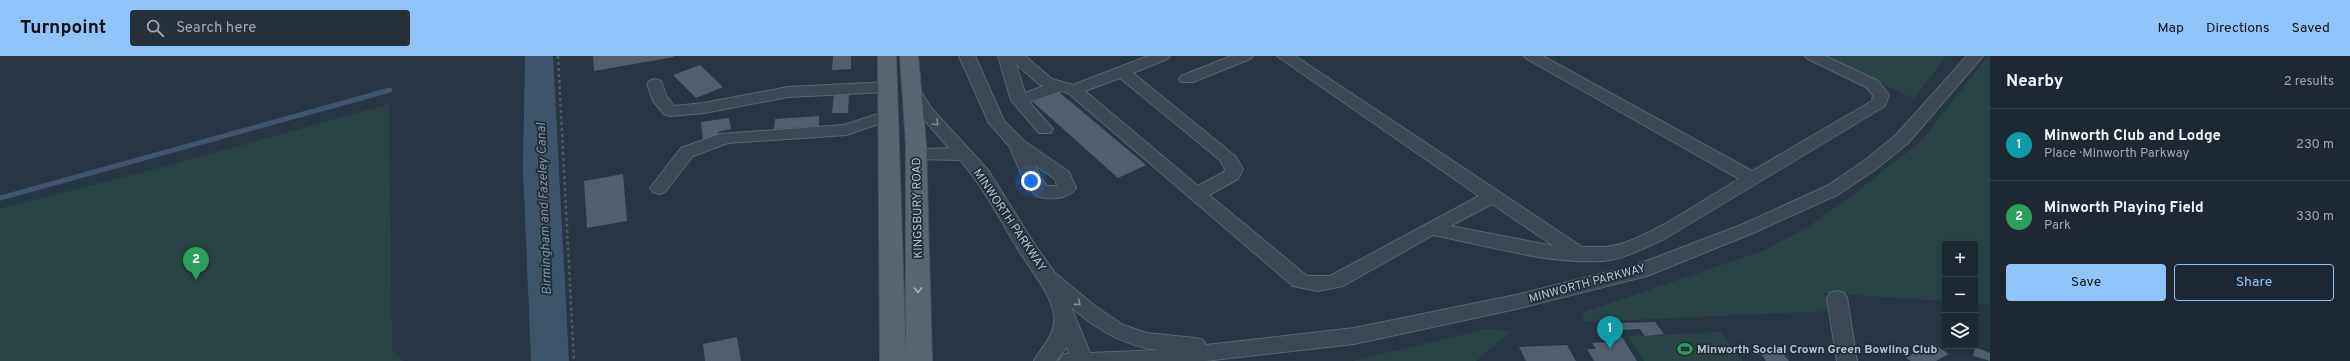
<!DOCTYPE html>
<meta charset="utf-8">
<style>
:root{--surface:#1d2832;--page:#25303a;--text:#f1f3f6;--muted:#a0a6ac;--line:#3b444d;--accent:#90c4f9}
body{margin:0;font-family:Overpass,sans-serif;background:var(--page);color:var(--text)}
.controls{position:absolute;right:12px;bottom:12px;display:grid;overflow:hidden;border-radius:4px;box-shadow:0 2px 6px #0003}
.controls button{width:36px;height:36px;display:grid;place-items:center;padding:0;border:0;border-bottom:1px solid var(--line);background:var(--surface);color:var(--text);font:20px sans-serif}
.you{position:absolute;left:1031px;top:125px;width:14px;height:14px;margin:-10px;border:3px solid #fff;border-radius:50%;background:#1a73e8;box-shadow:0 0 0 6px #1a73e833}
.badge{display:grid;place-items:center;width:26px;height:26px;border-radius:50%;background:var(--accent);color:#fff;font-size:13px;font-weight:700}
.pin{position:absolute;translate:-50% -33px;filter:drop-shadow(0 1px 2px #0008)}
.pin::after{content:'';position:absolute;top:21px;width:14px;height:12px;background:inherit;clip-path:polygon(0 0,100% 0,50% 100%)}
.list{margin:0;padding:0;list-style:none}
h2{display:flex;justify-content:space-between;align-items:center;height:52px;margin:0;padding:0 16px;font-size:17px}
h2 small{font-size:13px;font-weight:400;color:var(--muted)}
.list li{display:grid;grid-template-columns:26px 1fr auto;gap:12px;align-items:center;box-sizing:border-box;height:72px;padding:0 16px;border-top:1px solid var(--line)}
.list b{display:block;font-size:15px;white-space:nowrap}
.list p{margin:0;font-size:13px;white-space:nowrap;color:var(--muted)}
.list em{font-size:13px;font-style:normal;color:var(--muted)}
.actions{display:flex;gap:8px;padding:12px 16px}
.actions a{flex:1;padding:9px 0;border:1px solid var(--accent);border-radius:4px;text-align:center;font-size:14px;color:var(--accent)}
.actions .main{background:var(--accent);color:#111}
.icon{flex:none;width:22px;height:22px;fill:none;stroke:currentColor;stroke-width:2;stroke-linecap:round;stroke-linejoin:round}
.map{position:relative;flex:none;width:1990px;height:305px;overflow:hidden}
header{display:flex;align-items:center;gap:24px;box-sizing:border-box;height:56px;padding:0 20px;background:var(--accent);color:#111}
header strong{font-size:19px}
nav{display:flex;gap:22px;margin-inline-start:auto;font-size:14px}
.search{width:280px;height:36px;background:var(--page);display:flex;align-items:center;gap:10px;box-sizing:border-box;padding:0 14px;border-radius:4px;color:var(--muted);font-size:15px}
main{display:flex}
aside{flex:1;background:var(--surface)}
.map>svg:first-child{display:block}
.green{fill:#294444}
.water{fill:#3c556c}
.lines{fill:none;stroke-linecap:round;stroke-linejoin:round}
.stream{stroke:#3c556c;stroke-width:5}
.building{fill:#505f6e}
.minor-casing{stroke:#596570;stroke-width:2}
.major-casing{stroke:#48535f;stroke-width:2}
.path{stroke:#476060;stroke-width:2.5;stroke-dasharray:3 3;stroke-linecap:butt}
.minor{fill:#3b4753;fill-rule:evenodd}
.major{fill:#596672;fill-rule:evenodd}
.oneway{stroke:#808b96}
.oneway2{stroke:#a5b0ba}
.labels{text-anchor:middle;stroke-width:3.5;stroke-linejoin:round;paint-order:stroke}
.street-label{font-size:12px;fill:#b8c2cc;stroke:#202c38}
.poi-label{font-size:12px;font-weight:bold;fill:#b8c2cc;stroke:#202c38;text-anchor:start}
.water-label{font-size:13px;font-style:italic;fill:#7896af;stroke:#202c38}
</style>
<header>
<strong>Turnpoint</strong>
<div class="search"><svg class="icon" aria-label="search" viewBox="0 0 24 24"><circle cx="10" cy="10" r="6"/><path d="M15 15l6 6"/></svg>Search here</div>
<nav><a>Map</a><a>Directions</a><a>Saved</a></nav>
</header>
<main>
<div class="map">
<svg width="1990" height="305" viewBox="0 0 1990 305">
<rect width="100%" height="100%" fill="#273643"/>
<path class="green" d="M1824 0H1946L1914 43Z
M1988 0H1990V248L1975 247V188H1945V245L1823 237 1831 255 1584 266 1583 256 1763 195 1808 171 1850 141 1921 85Z
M389 48 392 295 404 305H0V153L174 108Z
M1486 273 1511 275 1476 305H1352Z
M1721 276 1743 305H1644L1628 280Z"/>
<path class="water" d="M525 0H553L569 305H531L523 113Z"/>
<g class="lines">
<path class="stream" d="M0 142 390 34"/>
</g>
<path class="building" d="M593 0H674V1L594 15Z
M833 0H851V13L832 14Z
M700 9 723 31 696 42 673 19Z
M849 36 848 57H832L834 37Z
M1059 36 1146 109 1118 122 1033 46Z
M819 60V70L774 73 775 63Z
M729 62 731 73 718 76 719 80 703 83 701 66Z
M623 118 627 165 587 172 584 125Z
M1655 266 1664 278 1645 280 1640 273 1621 274 1617 267Z
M737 281 741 305H705L703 288Z
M1604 281H1622L1637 305H1594L1587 293H1596L1592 287 1607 286Z
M1932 287 1949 298 1936 305H1911L1906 302Z
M1567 289 1576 305H1526L1519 291Z
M1975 291 1990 297V305L1973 300Z
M1782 296 1789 305H1766L1760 297Z"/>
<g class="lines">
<g class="minor-casing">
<path id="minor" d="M959 0H975L1004 65 1024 85 1069 116 1076 132C1068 144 1048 144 1036 140L1024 125 1010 91 989 67ZM1035 109 1055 123 1057 130H1047L1041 123Z
M998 0H1025L1052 23 1073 29 1148 0H1170L1167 3 1133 17 1235 100 1243 113 1238 123 1209 139 1307 220H1330L1479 140 1277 0H1295L1582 191C1596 191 1610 192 1624 187 1662 174 1704 143 1739 123L1527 3 1524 0H1543L1752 115 1872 45 1873 39 1866 31 1808 3 1805 0H1825L1878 25 1889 39 1885 50 1664 183C1645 192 1624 203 1603 205 1546 208 1489 190 1433 179L1343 230 1318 235 1293 230 1068 37 1061 35 1029 46 1053 73 1051 77H1039L1011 44ZM1016 8 1040 29 1044 30 1025 37ZM1120 22 1220 104 1225 113 1224 116 1198 130 1085 35ZM1492 148 1554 190 1450 170Z
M1231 0H1253L1250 3 1193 26H1181L1179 23 1181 20Z
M1967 0H1983L1908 87 1876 113 1839 138 1753 177 1647 220 1516 253 1354 288 1205 305H1059L1062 299 1069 297 1067 291 1056 305H1034C1042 290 1057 278 1054 259 1051 238 1032 215 1021 198 1001 166 985 132 960 104L916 103 910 102 908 98 910 94 949 92 920 59 905 36 907 33H919L932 53 988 114 1035 189 1055 217 1095 250 1123 269 1147 277 1196 282 1203 284 1206 289 1354 272 1516 239 1636 209 1741 169 1827 130 1864 105 1896 79ZM1071 251C1097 274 1126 291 1160 294L1090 297Z
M655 23 661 25 667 41 674 50 704 47 788 31 887 26 893 28 895 31 893 34 887 36 788 41 704 57 670 60 664 58 653 45 647 28 649 25Z
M887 55 893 57 895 60 893 63 846 79 728 87 693 100 665 136 659 138 653 136 650 132 681 92 720 78 844 69Z
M1837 235 1844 237 1847 242 1857 305H1837L1827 242 1830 237Z"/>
</g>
<g class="major-casing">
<path id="major" d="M878 0H896L906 305H880Z
M900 0H918L926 88 932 305H906V88Z"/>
</g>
<path class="path" d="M558 0 574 305"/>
<use href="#minor" class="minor"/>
<use href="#major" class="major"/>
</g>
<defs><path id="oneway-chevron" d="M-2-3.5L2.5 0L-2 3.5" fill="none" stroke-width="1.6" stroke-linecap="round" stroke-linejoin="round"/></defs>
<g class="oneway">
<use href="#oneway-chevron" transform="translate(936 67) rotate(46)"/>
<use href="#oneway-chevron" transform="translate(1078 247) rotate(41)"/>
</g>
<use class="oneway2" href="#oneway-chevron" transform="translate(918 234) rotate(89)"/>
<defs>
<g id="stadium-bare" transform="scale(1.2)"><path d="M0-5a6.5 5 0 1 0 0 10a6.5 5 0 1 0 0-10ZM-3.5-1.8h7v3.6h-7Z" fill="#2e9e5b" stroke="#202c38" stroke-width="2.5" paint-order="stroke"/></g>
</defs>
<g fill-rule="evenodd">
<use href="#stadium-bare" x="1685" y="293"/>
</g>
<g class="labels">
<g class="street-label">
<text transform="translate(917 152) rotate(-91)" y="4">KINGSBURY ROAD</text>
<text transform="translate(1010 164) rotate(56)" y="4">MINWORTH PARKWAY</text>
<text transform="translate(1587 227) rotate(-15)" y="4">MINWORTH PARKWAY</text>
</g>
<g class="poi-label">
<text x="1697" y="297">Minworth Social Crown Green Bowling Club</text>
</g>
<g class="water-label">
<text transform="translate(543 153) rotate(-92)" y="5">Birmingham and Fazeley Canal</text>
</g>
</g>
</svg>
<div class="controls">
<button>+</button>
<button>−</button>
<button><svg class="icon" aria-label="layers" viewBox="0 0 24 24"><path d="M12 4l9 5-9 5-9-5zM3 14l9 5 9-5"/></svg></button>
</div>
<div class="you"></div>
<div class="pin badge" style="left:1610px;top:293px;background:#0f9aa8">1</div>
<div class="pin badge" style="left:196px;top:224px;background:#2e9e5b">2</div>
</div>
<aside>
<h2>Nearby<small>2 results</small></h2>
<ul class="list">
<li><span class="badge" style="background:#0f9aa8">1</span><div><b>Minworth Club and Lodge</b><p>Place · Minworth Parkway</p></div><em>230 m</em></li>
<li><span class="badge" style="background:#2e9e5b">2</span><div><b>Minworth Playing Field</b><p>Park</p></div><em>330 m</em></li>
</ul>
<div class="actions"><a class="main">Save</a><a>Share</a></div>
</aside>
</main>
